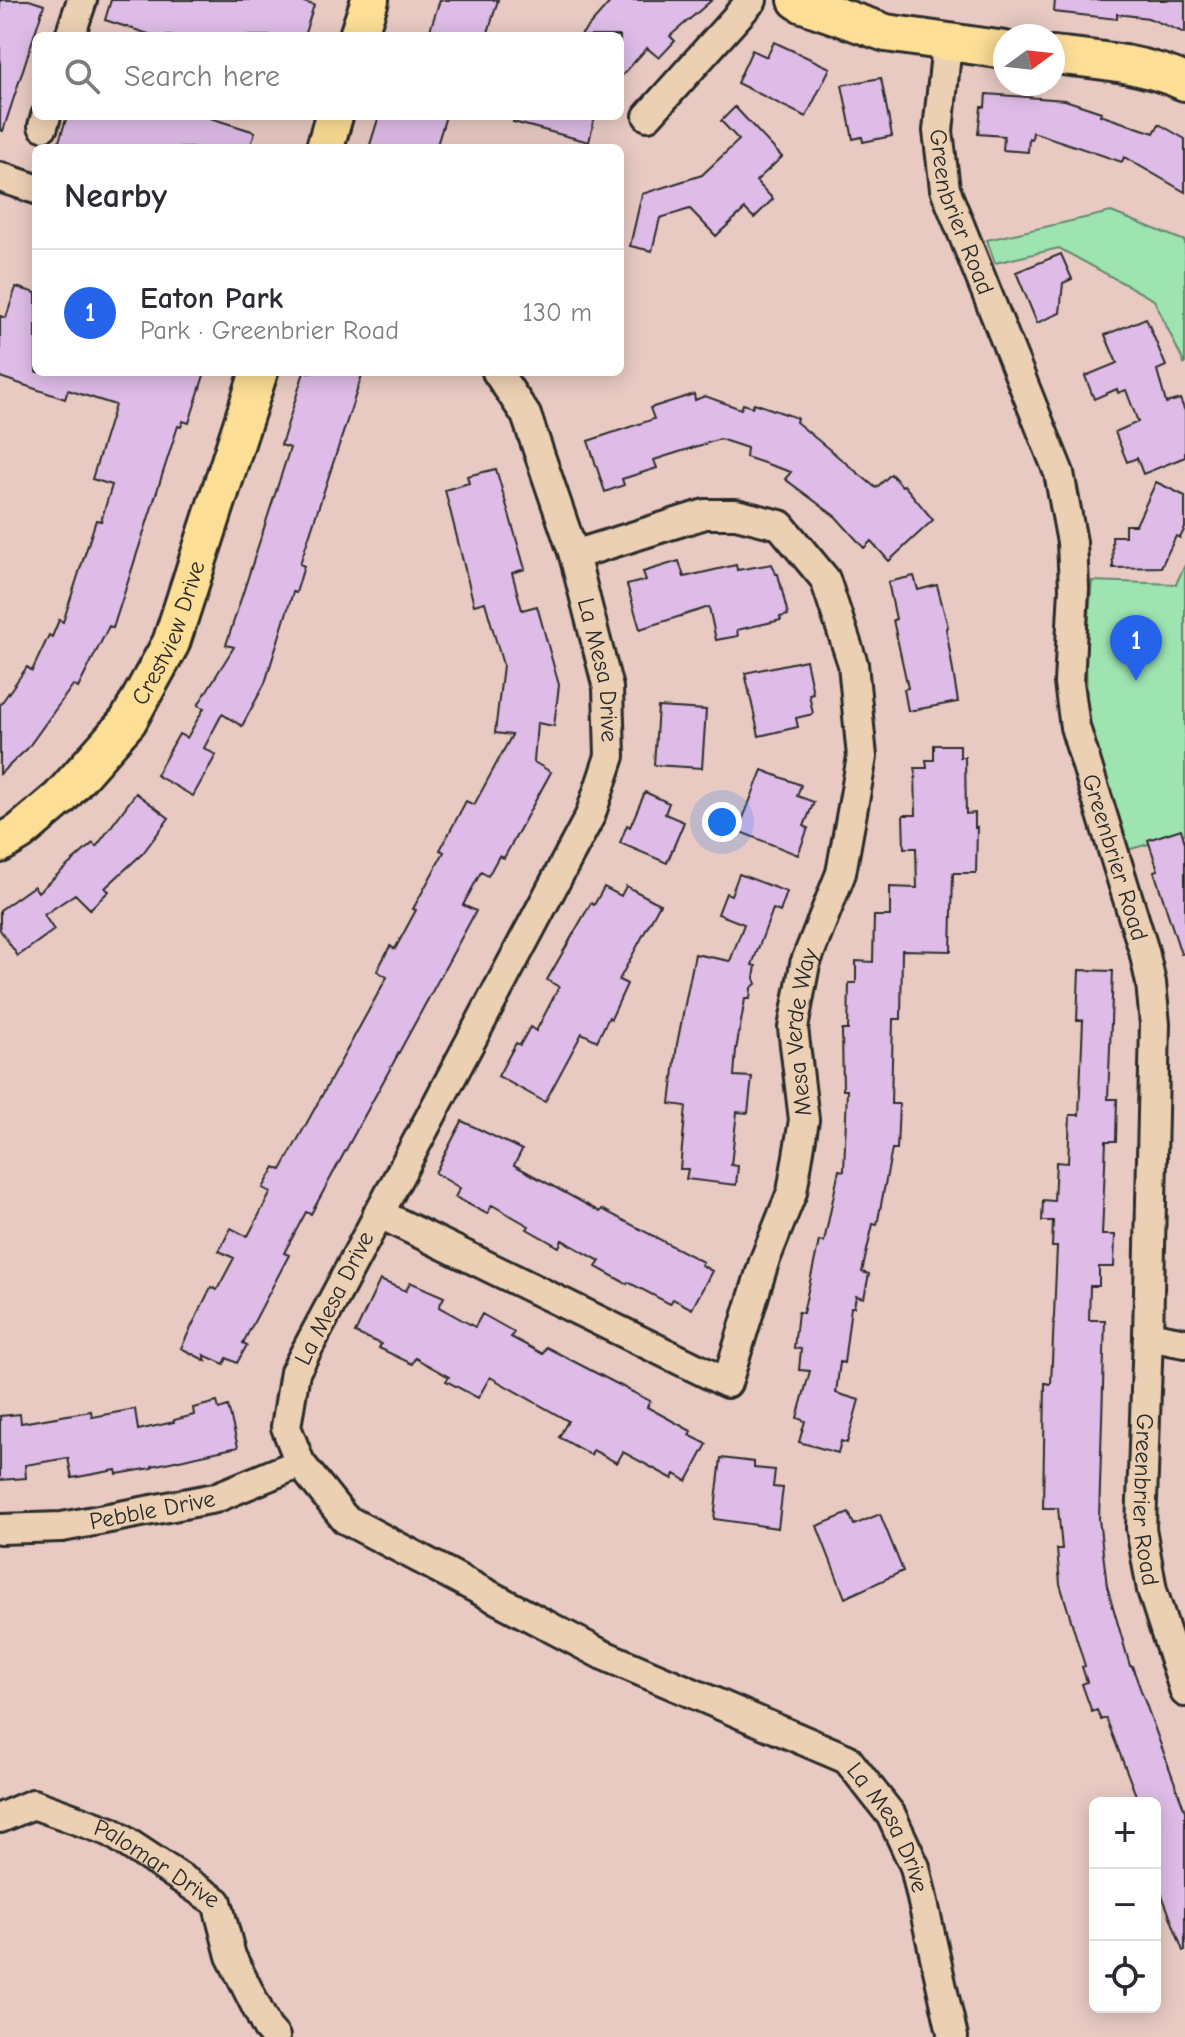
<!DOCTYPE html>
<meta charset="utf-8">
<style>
:root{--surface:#fff;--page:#f7f7f7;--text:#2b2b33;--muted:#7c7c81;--line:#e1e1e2;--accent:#2563eb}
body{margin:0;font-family:"Comic Neue",sans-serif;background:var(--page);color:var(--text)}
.controls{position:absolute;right:24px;bottom:24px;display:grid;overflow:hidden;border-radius:12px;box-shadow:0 4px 20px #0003}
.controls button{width:72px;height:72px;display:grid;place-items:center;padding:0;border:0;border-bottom:2px solid var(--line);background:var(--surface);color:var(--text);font:40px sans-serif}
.compass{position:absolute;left:993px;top:24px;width:72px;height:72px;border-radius:50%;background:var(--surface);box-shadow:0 4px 20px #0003;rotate:75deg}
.you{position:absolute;left:722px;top:822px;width:28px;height:28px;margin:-20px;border:6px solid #fff;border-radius:50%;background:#1a73e8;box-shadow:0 0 0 12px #1a73e833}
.badge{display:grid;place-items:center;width:52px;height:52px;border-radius:50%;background:var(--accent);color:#fff;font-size:26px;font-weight:700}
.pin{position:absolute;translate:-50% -66px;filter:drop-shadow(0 2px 4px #0008)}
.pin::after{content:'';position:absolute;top:42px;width:28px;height:24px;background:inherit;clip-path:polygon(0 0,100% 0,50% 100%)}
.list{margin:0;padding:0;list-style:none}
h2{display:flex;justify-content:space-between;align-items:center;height:104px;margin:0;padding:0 32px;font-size:34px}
h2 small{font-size:26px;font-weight:400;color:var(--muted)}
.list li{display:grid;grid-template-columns:52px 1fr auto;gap:24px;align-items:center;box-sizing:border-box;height:128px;padding:0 32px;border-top:2px solid var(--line)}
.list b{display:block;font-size:30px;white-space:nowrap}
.list p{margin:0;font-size:26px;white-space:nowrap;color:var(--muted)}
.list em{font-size:26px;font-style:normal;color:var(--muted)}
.icon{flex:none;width:44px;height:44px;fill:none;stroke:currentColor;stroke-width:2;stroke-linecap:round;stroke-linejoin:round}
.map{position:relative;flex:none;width:1185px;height:2037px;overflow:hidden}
.search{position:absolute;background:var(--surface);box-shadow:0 4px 20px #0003;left:32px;top:32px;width:592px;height:88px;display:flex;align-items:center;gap:20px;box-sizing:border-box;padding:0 28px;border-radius:12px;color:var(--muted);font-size:30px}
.panel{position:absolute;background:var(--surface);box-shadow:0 4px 20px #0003;left:32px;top:144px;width:592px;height:232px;border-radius:12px}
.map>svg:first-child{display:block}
.green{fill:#9de4b1;stroke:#64886e;stroke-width:2}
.building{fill:#debce7;stroke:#2b2b2b;stroke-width:2}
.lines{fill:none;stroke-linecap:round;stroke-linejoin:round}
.minor-casing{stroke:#2b2b2b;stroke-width:34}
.major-casing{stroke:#2b2b2b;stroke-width:42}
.minor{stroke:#ecd0b3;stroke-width:28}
.major{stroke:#fdde96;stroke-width:36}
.labels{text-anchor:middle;stroke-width:7;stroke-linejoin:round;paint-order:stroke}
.street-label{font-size:24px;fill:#2b2b2b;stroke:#ecd0b3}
</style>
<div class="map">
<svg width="1185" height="2037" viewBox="0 0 1185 2037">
<rect width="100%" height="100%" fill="#e8cac3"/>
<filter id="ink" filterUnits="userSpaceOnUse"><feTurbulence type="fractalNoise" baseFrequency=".0125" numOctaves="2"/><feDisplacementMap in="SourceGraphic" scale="16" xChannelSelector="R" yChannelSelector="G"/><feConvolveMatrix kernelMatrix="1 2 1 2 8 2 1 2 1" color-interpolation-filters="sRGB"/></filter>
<g filter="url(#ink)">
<path class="green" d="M1111 212 1185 241V365L1154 300 1059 248 995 263 987 240Z
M1185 565V834L1127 850 1087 713 1086 649 1092 581 1176 584Z"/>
<path class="building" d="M0 0H29L44 5 3 131 0 130Z
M111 0H296L314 5 304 36H155L105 20Z
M440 0H498L487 36H428Z
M612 0H712L670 36 675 41 659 58 647 48 620 78V36H580Z
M1055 0H1185V33L1148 18 1117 14V19L1054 12Z
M774 42 830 68 806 117 737 83 752 50 767 57Z
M881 78 892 136 863 142 862 137 853 139 842 85Z
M986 94 1065 100 1101 112 1100 115 1154 133 1159 124 1185 139V192L1124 157 1122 162 1033 132 1032 139 1029 138 1028 152 1003 150 1004 136 978 134 981 107H985Z
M735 107 782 157 756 181 773 199 754 218 745 209 716 236 690 209 660 218 652 251 630 246 642 194 702 175 739 140 721 121Z
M67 116H204L255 132 250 148H57Z
M379 116H446L436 148H369Z
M514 116H595L589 142 513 122Z
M1061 254 1072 279 1063 283 1060 313 1037 323 1016 272Z
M16 287 36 293V372H205L189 423 183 421 181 427 178 426 113 628 109 626 78 688 73 685 27 749 0 774V705L27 667 32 671 49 635 52 637 59 620 63 622 96 520 101 521 112 485 92 479 115 405 68 390 65 399 0 377V316L6 318Z
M1146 318 1166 366 1157 370 1166 403 1180 399 1185 411V457L1143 474 1137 458 1127 462 1115 432 1138 422 1126 390 1118 393 1117 389 1094 399 1085 376 1117 363 1105 335Z
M304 372H363L300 564 304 566 296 593 293 592 265 683 242 726 222 714 204 748 216 755 193 796 156 775 179 734 187 738 204 708 198 705 234 647 226 645 290 448 281 445Z
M694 394 695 400 705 396 741 409 743 404 752 407 754 403 797 418 796 422 876 488 891 474 902 486 904 485 933 520 889 561 871 541 864 548 836 517 785 479 791 472 746 457 747 448 720 439 654 460 657 468 622 479 624 485 605 492 588 441 654 419 650 408Z
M496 469 525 569 512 573 522 610 537 606 559 685 554 726 537 723 534 762 551 772 504 858 499 856 488 876 481 872 463 905 476 911 311 1214 306 1212 284 1253 289 1255 243 1343 247 1345 237 1363 227 1358 224 1364 204 1355 206 1361 181 1348 211 1287 217 1290 234 1258 219 1251 231 1228 246 1236 249 1234 271 1192 263 1188 275 1167 281 1170 387 977 377 971 390 946 395 949 416 910 413 909 444 852 440 850 466 801 474 805 512 735 495 733 503 665 485 602 474 605 445 490 469 483 467 476Z
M1156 482 1185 496V528L1180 538 1176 536 1161 567 1113 568 1112 536H1125V525H1136Z
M679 561 684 577 736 565 737 570 772 564 776 574H778L788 615 780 617 781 620 737 630 738 636 716 640 709 607 640 629 627 585 646 580 643 572Z
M914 576 918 590 937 585 948 627 946 628 958 702 908 711 904 689 908 688 893 620 896 619 888 582Z
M806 660 813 693 809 694 813 714 796 718 798 727 759 736 745 673Z
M658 707 706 710 702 768 654 765Z
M934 745H960V757H965L966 814 975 813V828L977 827 976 873H953L951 951 902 950 901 1019H893L891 1104H899L897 1149H892L877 1225 873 1224 862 1272 869 1274 864 1298 856 1296 854 1307H851L844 1363 840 1362 836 1393 859 1400 847 1443 841 1441 838 1453 799 1442 805 1421 797 1418 810 1371 799 1370 801 1349 794 1348 798 1312 803 1313 819 1241 824 1242 839 1170 844 1171 847 1090H843L842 1030H848L849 983H856V961L873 962 874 916H890V887L917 888 916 848H904L903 815H916L915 768H927L926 760H934Z
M762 770 801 785 797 796 814 802 804 826 808 828 798 855 738 831Z
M645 792 669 803 665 814 684 822 667 863 620 843 627 825 630 827Z
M136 793 169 818 143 853 105 888 109 891 90 909 75 894 44 915 54 930 18 956 0 930V910L34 886 38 892 93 843 96 847Z
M1181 829 1185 843V953L1181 954 1154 871 1158 870 1148 840Z
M739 874 787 892 780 912 773 909 752 965 756 966 754 978 756 984 751 988 750 999H745L736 1050 734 1076 752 1077 748 1113 737 1112 731 1165 738 1166 736 1185 686 1179 688 1169H680L686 1106 670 1104 677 1044 695 954 730 961 744 924 718 914 726 893 731 895Z
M626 886 660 904 619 980 627 984 611 1019 609 1017 597 1041 582 1033 545 1102 498 1076 516 1043 520 1045 530 1027 536 1031 559 987 547 980 591 903 594 905 604 887 621 896Z
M1079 970 1113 971 1108 1099H1117L1116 1141H1106L1102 1235H1115L1114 1267H1099V1286H1090L1089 1320H1105L1099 1519 1107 1586 1130 1666H1132L1185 1811V1951H1183L1155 1876V1803H1139L1106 1718 1101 1720 1097 1710 1092 1712 1082 1684 1087 1682 1082 1667 1085 1666 1060 1584 1057 1549H1062L1058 1508H1043L1045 1383 1051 1384 1057 1247H1052L1053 1221H1042L1043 1200 1054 1201 1056 1162 1068 1163 1070 1115H1079L1083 1020H1077Z
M462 1121 522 1150 514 1165 600 1212 602 1209 703 1262 701 1265 712 1271 692 1309 673 1299 670 1304 628 1282 627 1284 596 1267 600 1261 562 1240 559 1247 527 1229 529 1226 492 1205 487 1214 455 1197 460 1188 435 1173Z
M380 1280 406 1291 410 1282 444 1297 439 1307 475 1327 482 1314 514 1332 511 1337 543 1354 546 1347 650 1401 647 1407 691 1431 689 1435 707 1444 687 1481 675 1474 673 1479 623 1452 617 1463 593 1450 591 1455 559 1437 568 1421 490 1377 478 1398 446 1381 449 1377 415 1358 412 1364 379 1348 381 1344 355 1333Z
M217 1402 219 1409 228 1406 238 1447 152 1466V1468L117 1474 116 1470 72 1478 68 1458 25 1465 26 1478 0 1480V1416L20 1414 21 1423 91 1411 92 1417 135 1409 138 1430 174 1422V1420L194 1415 193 1408Z
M721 1458 754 1462V1468L775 1470 773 1487 783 1488 778 1528 714 1519Z
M849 1513 854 1525 880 1514 903 1571 845 1598 817 1526Z"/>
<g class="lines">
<g class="minor-casing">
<g id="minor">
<path d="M70 36 82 0"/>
<path id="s1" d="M947 44 938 131 945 189 1059 473 1072 542 1074 588 1069 683 1075 727 1144 951 1151 983 1155 1024 1148 1336 1141 1528 1152 1590 1185 1692"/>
<path d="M648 116 752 0"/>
<path d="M43 126 46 116"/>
<path d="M0 177 36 189"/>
<path id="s2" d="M497 372 526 415 574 555 608 688 610 756 590 816 295 1372 286 1427 300 1463 345 1519 601 1654 847 1759 891 1815 915 1867 953 2037"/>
<path id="s3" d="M378 1213 727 1383 764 1262 792 1192 804 1120 793 1028 805 964 841 873 862 757 853 664 825 579 780 525 736 514H705L574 555"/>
<path d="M1148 1336 1185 1343"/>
<path id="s4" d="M0 1529 62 1527 215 1498 300 1463"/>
<path id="s5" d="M0 1818 33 1804 111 1832 217 1902 231 1956 267 2028 275 2037"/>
</g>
</g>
<g class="major-casing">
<g id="major">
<path d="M797 0 803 4 886 33 1005 50"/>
<path d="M358 36 370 0"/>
<path d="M1053 55C1098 60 1143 63 1185 82"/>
<path d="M325 148 334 116"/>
<path id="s6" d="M0 844 20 832 60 798 128 721 171 643 259 372"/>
</g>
</g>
<use href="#minor" class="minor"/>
<use href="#major" class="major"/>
</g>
</g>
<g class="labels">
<g class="street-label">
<text dy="8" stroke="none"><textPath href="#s1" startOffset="172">Greenbrier Road</textPath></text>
<text dy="8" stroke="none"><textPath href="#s6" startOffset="276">Crestview Drive</textPath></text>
<text dy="8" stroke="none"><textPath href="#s2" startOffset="318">La Mesa Drive</textPath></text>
<text dy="8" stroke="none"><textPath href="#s1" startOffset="844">Greenbrier Road</textPath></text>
<text dy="8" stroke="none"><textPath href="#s3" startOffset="752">Mesa Verde Way</textPath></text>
<text transform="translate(334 1298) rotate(-63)" y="8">La Mesa Drive</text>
<text dy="8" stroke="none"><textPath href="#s1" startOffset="1492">Greenbrier Road</textPath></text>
<text dy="8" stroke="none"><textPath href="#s4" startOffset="154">Pebble Drive</textPath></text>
<text dy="8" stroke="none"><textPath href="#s2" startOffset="1902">La Mesa Drive</textPath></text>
<text dy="8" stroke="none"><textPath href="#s5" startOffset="174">Palomar Drive</textPath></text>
</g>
</g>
</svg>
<div class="controls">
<button>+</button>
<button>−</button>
<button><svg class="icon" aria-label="locate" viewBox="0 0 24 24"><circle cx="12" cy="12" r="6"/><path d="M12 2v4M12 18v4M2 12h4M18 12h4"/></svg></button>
</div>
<svg class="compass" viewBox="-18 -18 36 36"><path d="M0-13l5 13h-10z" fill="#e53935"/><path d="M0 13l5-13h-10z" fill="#7c7c81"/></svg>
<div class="you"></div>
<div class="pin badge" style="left:1136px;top:681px">1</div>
<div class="search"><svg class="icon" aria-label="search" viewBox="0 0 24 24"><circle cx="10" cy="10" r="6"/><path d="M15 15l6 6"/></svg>Search here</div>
<section class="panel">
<h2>Nearby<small></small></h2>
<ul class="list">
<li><span class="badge">1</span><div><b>Eaton Park</b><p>Park · Greenbrier Road</p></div><em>130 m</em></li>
</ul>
</section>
</div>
